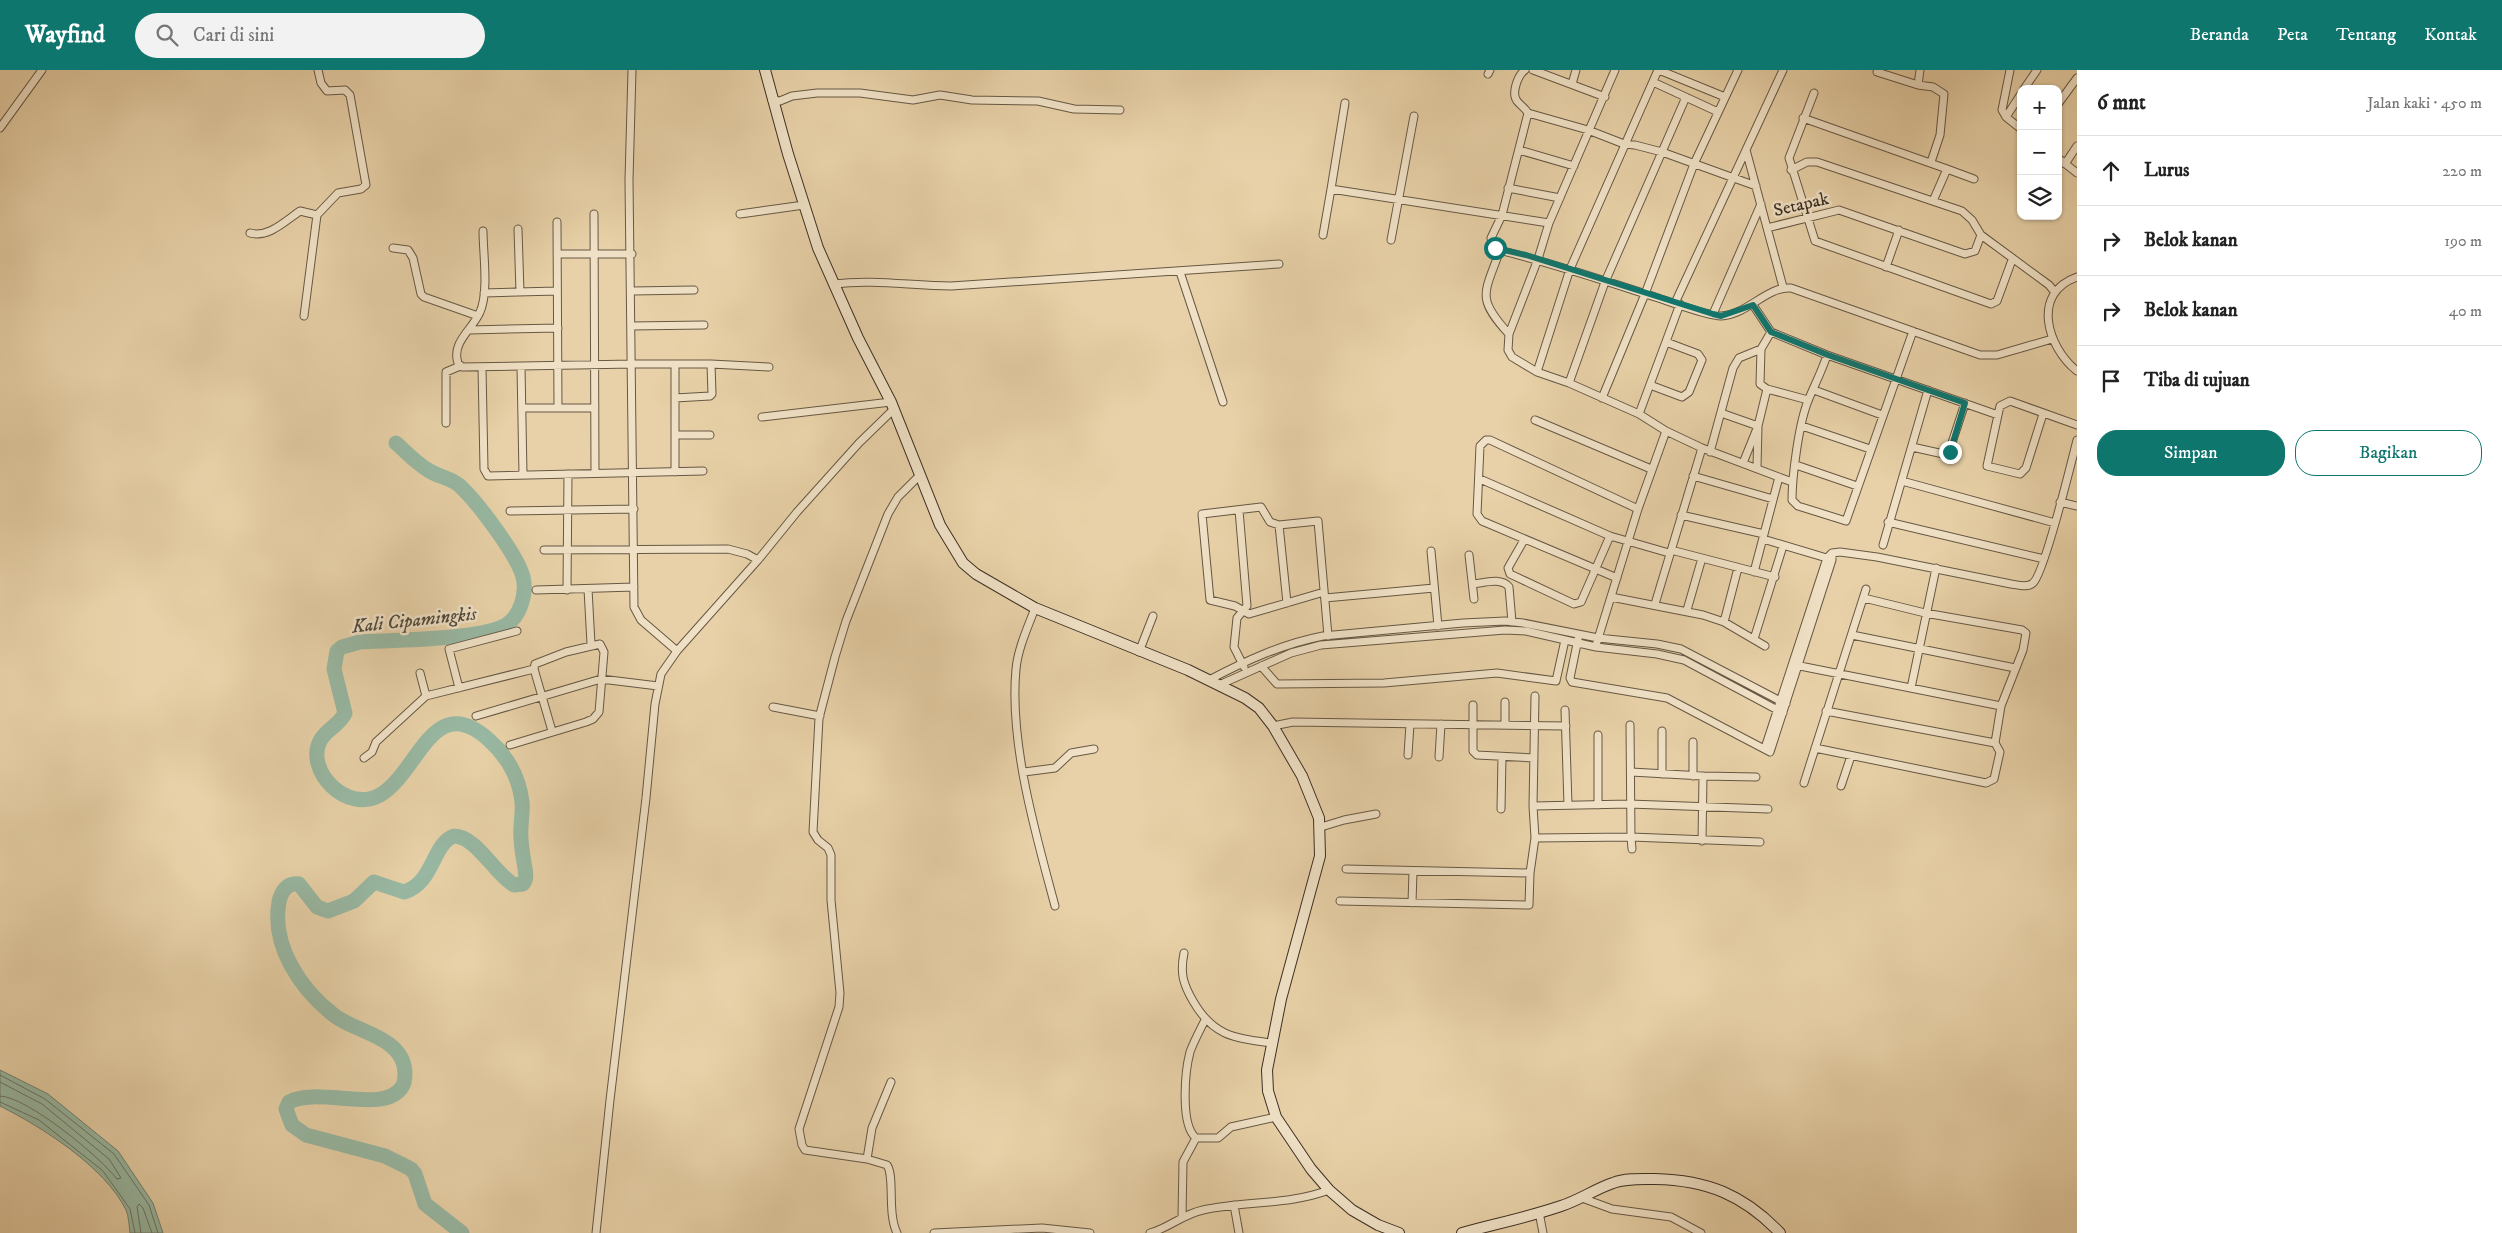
<!DOCTYPE html>
<html lang="id">
<meta charset="utf-8">
<style>
:root{--surface:#fff;--page:#f2f2f2;--text:#222;--muted:#767676;--line:#e0e0e0;--accent:#0f766e}
body{margin:0;font-family:"IM FELL DW Pica",serif;background:var(--page);color:var(--text)}
.controls{position:absolute;right:15px;top:15px;display:grid;overflow:hidden;border-radius:10px;box-shadow:0 1px 4px #0004}
.controls button{width:45px;height:45px;display:grid;place-items:center;padding:0;border:0;border-bottom:1px solid var(--line);background:var(--surface);color:var(--text);font:25px sans-serif}
.stop{position:absolute;width:15px;height:15px;margin:-11px;border:4px solid #0f766e;border-radius:50%;background:#fff}
.stop.end{background:#0f766e;border-color:#fff;box-shadow:0 1px 5px #0008}
.list{margin:0;padding:0;list-style:none}
h2{display:flex;justify-content:space-between;align-items:center;height:65px;margin:0;padding:0 20px;font-size:21px}
h2 small{font-size:16px;font-weight:400;color:var(--muted)}
.list li{display:grid;grid-template-columns:32px 1fr auto;gap:15px;align-items:center;box-sizing:border-box;height:70px;padding:0 20px;border-top:1px solid var(--line)}
.list b{display:block;font-size:19px;white-space:nowrap}
.list em{font-size:16px;font-style:normal;color:var(--muted)}
.actions{display:flex;gap:10px;padding:15px 20px}
.actions a{flex:1;padding:11px 0;border:1px solid var(--accent);border-radius:20px;text-align:center;font-size:18px;color:var(--accent)}
.actions .main{background:var(--accent);color:#fff}
.icon{flex:none;width:28px;height:28px;fill:none;stroke:currentColor;stroke-width:2;stroke-linecap:round;stroke-linejoin:round}
.map{position:relative;flex:none;width:2077px;height:1163px;overflow:hidden}
header{display:flex;align-items:center;gap:30px;box-sizing:border-box;height:70px;padding:0 25px;background:var(--accent);color:#fff}
header strong{font-size:24px}
nav{display:flex;gap:28px;margin-inline-start:auto;font-size:18px}
.search{width:350px;height:45px;background:var(--page);display:flex;align-items:center;gap:12px;box-sizing:border-box;padding:0 18px;border-radius:28px;color:var(--muted);font-size:19px}
main{display:flex}
aside{flex:1;background:var(--surface)}
.map>svg:first-child{display:block}
.water{fill:#98b8a3;stroke:#738170}
.lines{fill:none;stroke-linecap:round;stroke-linejoin:round}
.shore{stroke:#6a7463;stroke-width:1}
.river{stroke:#98b8a3;stroke-width:15}
.street-casing{stroke:#665844;stroke-width:9}
.secondary-casing{stroke:#3b2f23;stroke-width:12}
.street{stroke:#f0e1c6;stroke-width:7}
.secondary{stroke:#f0e1c6;stroke-width:10}
.route{stroke:#0f766e;stroke-width:6}
.labels{text-anchor:middle;stroke-width:5;stroke-linejoin:round;paint-order:stroke}
.street-label{font-size:18px;fill:#3b2f23;stroke:#f0e1c6}
.water-label{font-size:19px;font-style:italic;fill:#4e4a3d;stroke:#f0e1c6}
</style>
<header>
<strong>Wayfind</strong>
<div class="search"><svg class="icon" aria-label="search" viewBox="0 0 24 24"><circle cx="10" cy="10" r="6"/><path d="M15 15l6 6"/></svg>Cari di sini</div>
<nav><a>Beranda</a><a>Peta</a><a>Tentang</a><a>Kontak</a></nav>
</header>
<main>
<div class="map">
<svg width="2077" height="1163" viewBox="0 0 2077 1163">
<rect width="100%" height="100%" fill="#e8d1a8"/>
<filter id="stains"><feTurbulence type="fractalNoise" baseFrequency=".004" numOctaves="4"/><feColorMatrix values="0 0 0 0 .2 0 0 0 0 .09 0 0 0 0 .02 0 0 0 .5 -.17"/></filter>
<radialGradient id="worn" r=".72"><stop offset=".6" stop-color="#630" stop-opacity="0"/><stop offset="1" stop-color="#630" stop-opacity=".3"/></radialGradient>
<path class="water" d="M0 1000 48 1024 118 1081 153 1133 163 1163H130C129 1156 129 1147 126 1140 105 1097 42 1057 0 1036Z"/>
<g class="lines">
<path class="shore" d="M0 1005 45 1029 114 1084 149 1135 158 1163
M0 1012 42 1034 109 1089 121 1108 117 1109C100 1087 28 1027 0 1026
M0 1032 39 1050 103 1101 130 1139 135 1163
M141 1163 137 1137 139 1134 143 1138 152 1163"/>
<path class="river" d="M396 373C406 382 416 393 428 400 438 407 453 408 461 417 478 433 518 486 523 507 527 522 521 546 506 555 479 570 394 570 360 572L342 577 337 581 334 599 345 643C340 655 326 659 320 671 305 700 346 744 380 725 419 702 433 619 489 670 508 687 519 706 522 732 523 741 521 749 521 758 520 770 522 781 524 792 525 801 528 807 523 814L514 815C495 804 476 766 454 766 432 774 434 813 404 822L374 812 354 831 328 841 317 837 299 814C287 812 281 822 279 832 271 876 301 920 335 946 358 963 403 967 405 1002 405 1007 405 1013 402 1017 384 1045 318 1016 289 1032L286 1039 292 1055 306 1065 385 1086 411 1099 415 1104 425 1134 462 1163"/>
<g class="street-casing">
<path id="street" d="M632 0 629 110 634 537 641 550 677 581
M1525 0C1518 5 1511 23 1517 31 1520 35 1525 38 1528 43L1502 145 1491 168 1492 176 1495 179C1549 192 1602 210 1655 227 1671 232 1707 246 1721 246 1747 245 1767 216 1791 218L1980 285H1997L2052 269
M1533 0 1605 27
M1615 0 1549 153 1538 189 1509 264 1508 280 1512 287 1537 302 1569 313 1639 344 1666 361 1702 378 1792 412
M1659 0 1725 27
M1920 0 1918 15 1933 17 1944 24 1940 65 1931 92
M2010 0 2002 40 2006 47 2021 59
M1877 2 1918 15
M1488 4 1490 0
M1653 12 1718 42
M1572 14 1576 0
M2024 19 2037 0
M1814 23 1789 88 1815 171 1991 234 1997 231 2012 190
M772 30 780 31 792 26 817 23H860L913 30 940 25 972 30 1038 31 1074 39 1120 40
M1345 33 1331 119 1549 153
M2058 34 2077 8
M1528 43 1588 60 1624 74 1635 75 1662 82 1756 116
M2006 47 2021 24
M1803 48 1947 99 1933 131
M0 58 42 0
M1519 80 1574 96
M1746 80 1783 217
M2058 88 2077 103
M2065 94 2077 76
M1947 99 1974 109
M1791 100 1807 92H1817L1962 141 1972 150 1981 165 2049 215 2054 221
M1508 118 1560 128
M594 144 595 403
M740 144 804 135
M557 152 558 338
M1767 158 1839 140 1965 184 1975 181 1981 165
M518 159 520 222
M483 161C483 183 489 222 480 242 473 259 451 272 458 293L462 297 633 294H711L769 297
M250 163C269 168 285 151 300 141L317 145
M1323 165 1331 119
M1391 170 1414 46
M393 178 408 180 413 188 421 224 424 227 478 246
M1500 180C1485 223 1475 227 1509 264
M557 184H632
M1886 197 1899 160
M1180 202 1223 332
M2077 207C2031 223 2047 277 2077 301
M834 214C874 209 912 216 951 216L1279 194
M632 221 694 220
M484 223 557 221
M1675 233 1783 0
M1753 235 1771 262 1827 285 1998 345 2000 336 2010 331 2077 355
M1713 244 1761 134
M304 246 317 145 338 123 361 119 366 115 350 25 345 20 327 21 321 13 318 0
M631 256 704 255
M469 260 558 258
M1771 262 1761 279 1760 314 1767 319 1808 330
M1827 285C1822 301 1814 316 1808 331 1799 353 1792 406 1792 430L1798 436 1846 451 1913 261
M675 294V402
M482 297 484 399 488 406 703 401
M521 297 523 405
M1537 302 1570 199 1658 0
M1569 313 1605 212 1686 27
M1650 315 1682 327 1689 322 1702 290 1698 284 1666 272
M1814 320 1882 345
M675 328 710 326 712 324 711 294
M1602 328 1645 224 1694 94 1738 0
M522 338H595
M1721 343 1758 356 1757 398
M1639 344 1680 234
M1998 345 1987 396 2020 404 2026 398 2043 344
M762 347 891 332
M1535 350 1651 399
M446 353V302L460 296
M1802 356 1870 379
M675 365H710
M1912 377 1948 385 1965 333
M1710 382 1733 298 1739 288 1761 279
M1743 393 1758 356 1767 319
M1796 395 1857 416
M1693 406 1773 429
M1480 409 1610 466 1669 483
M1902 411 2055 453
M2060 432 2077 436
M1239 440 1247 536 1237 548 1234 577 1244 597
M510 441 634 439
M1681 445 1764 464
M1888 452 2044 489
M1279 455 1287 533
M1763 469 1830 489
M1524 470 1508 498 1510 504 1574 534 1581 532 1610 466
M1883 475 1928 320
M544 480 728 479 747 484 758 490
M1671 480 1775 507
M1431 481 1438 556
M1469 485 1474 529
M1754 502 1779 407
M1617 508 1482 451 1477 444 1480 376 1486 370H1490L1638 439
M1473 514C1484 513 1501 507 1509 517L1512 552
M588 519 591 574
M536 520 634 517
M567 520 568 404
M1324 522 1249 544 1235 536 1210 530 1202 444 1261 437 1270 452 1279 455 1318 451 1328 566
M1611 527 1703 545 1724 552 1765 576
M1325 528 1434 518
M1655 534 1702 378
M1035 538C1028 557 1018 578 1016 599 1009 673 1036 765 1055 836
M1687 540 1702 488
M1724 552 1738 498
M1852 565 2015 598
M1578 569 1570 608 1572 612 1667 628 1770 682 1832 490V483
M1754 569 1783 476
M1597 572 1638 439 1666 361
M1139 582 1153 546
M1795 595 2001 636
M1261 596 1277 614 1384 613 1497 603 1556 611 1565 570
M420 603 426 626
M1209 610C1245 591 1282 574 1323 566L1463 553 1505 551 1523 553 1598 568 1657 574 1681 579 1786 634
M1219 615 1291 583 1321 575 1505 560 1526 561 1596 577 1657 584 1684 590 1783 643
M459 618 449 579 517 561
M1911 618 1936 498
M1535 626 1533 736 1535 768 1631 767 1632 779
M1473 635V681L1477 685 1534 688
M773 637 820 646
M1565 640 1568 735
M1826 641 1995 673
M476 646 601 609 658 616
M1505 655V632
M1630 655 1631 767 1760 772
M1273 656 1293 652 1566 656
M1693 672V706
M510 675 586 652 593 649 599 642 604 582 600 574 566 582 535 594 534 599 552 661
M1765 678 1827 488 1832 483 1840 482 1877 487 2011 514C2018 515 2028 518 2033 513 2044 504 2072 390 2077 370
M1815 678 1986 713 1994 709 2000 682 1995 673 2001 636 2023 580 2026 563 2022 560 1925 543 1864 528
M1408 685 1410 654
M1439 687 1441 654
M364 688 372 682 376 672 426 626 534 599
M1024 702 1055 698 1071 683 1094 679
M1631 702 1703 706 1702 771
M1662 704V661
M1703 706 1756 707
M1804 713 1866 519
M1841 716 1851 686
M1598 735V665
M1533 736 1629 734 1768 739
M1501 739 1502 687
M1321 757 1344 750 1376 744
M1346 799 1530 803
M1340 831 1529 835 1530 803 1535 768
M1412 833 1413 801
M1184 883C1180 903 1183 914 1193 931 1213 966 1234 968 1271 973
M1196 1068C1180 1055 1185 1001 1190 982 1194 971 1200 960 1205 950
M867 1089 872 1058 891 1012
M1582 1128 1612 1139 1671 1147 1701 1163
M1234 1135 1239 1163
M1539 1142 1543 1163
M1182 1147 1183 1092 1196 1068H1218L1231 1057 1276 1047
M596 1163 610 1030 646 728 655 634 661 604 677 581 758 490 797 442 859 373 894 339
M897 1163C887 1143 895 1106 887 1095L867 1089 805 1080 802 1075 799 1059 839 937 840 923 831 830V785L828 778 818 770 813 762 819 648 835 587 846 551 888 444 898 427 920 405
M934 1163 1042 1158 1090 1163
M1150 1163C1169 1158 1183 1144 1203 1140 1245 1131 1289 1135 1329 1120"/>
</g>
<g class="secondary-casing">
<path id="secondary" d="M765 0 788 84 818 178 858 268 891 332 940 455 963 493 976 504 1035 538 1188 600 1245 628 1259 638 1273 656 1302 706 1319 748 1320 786 1281 929 1267 1000 1268 1021 1276 1047 1311 1099 1329 1120 1352 1140 1378 1155 1399 1163
M1462 1163C1495 1154 1529 1147 1561 1136 1580 1130 1595 1119 1613 1113 1626 1108 1642 1109 1655 1109 1707 1110 1744 1125 1780 1163"/>
</g>
<use href="#street" class="street"/>
<use href="#secondary" class="secondary"/>
</g>
<g class="lines">
<path class="route" d="M1495 178 1526 185 1713 244 1721 246 1753 235 1771 262 1828 285 1965 333 1950 382"/>
</g>
<g class="labels">
<g class="street-label">
<text transform="translate(1801 134) rotate(-13)" y="6">Setapak</text>
</g>
<g class="water-label">
<text transform="translate(414 549) rotate(-6)" y="7">Kali Cipamingkis</text>
</g>
</g>
<rect width="100%" height="100%" filter="url(#stains)"/>
<rect width="100%" height="100%" fill="url(#worn)"/>
</svg>
<div class="controls">
<button>+</button>
<button>−</button>
<button><svg class="icon" aria-label="layers" viewBox="0 0 24 24"><path d="M12 4l9 5-9 5-9-5zM3 14l9 5 9-5"/></svg></button>
</div>
<div class="stop" style="left:1495px;top:178px"></div>
<div class="stop end" style="left:1950px;top:382px"></div>
</div>
<aside>
<h2>6 mnt<small>Jalan kaki · 450 m</small></h2>
<ul class="list">
<li><svg class="icon" aria-label="ahead" viewBox="0 0 24 24"><path d="M12 20V5M6 11l6-6 6 6"/></svg><div><b>Lurus</b></div><em>220 m</em></li>
<li><svg class="icon" aria-label="right" viewBox="0 0 24 24"><path d="M7 20v-9h11M14 6l5 5-5 5"/></svg><div><b>Belok kanan</b></div><em>190 m</em></li>
<li><svg class="icon" aria-label="right" viewBox="0 0 24 24"><path d="M7 20v-9h11M14 6l5 5-5 5"/></svg><div><b>Belok kanan</b></div><em>40 m</em></li>
<li><svg class="icon" aria-label="arrive" viewBox="0 0 24 24"><path d="M6 21V4h12l-3 4 3 4H6"/></svg><div><b>Tiba di tujuan</b></div></li>
</ul>
<div class="actions"><a class="main">Simpan</a><a>Bagikan</a></div>
</aside>
</main>
